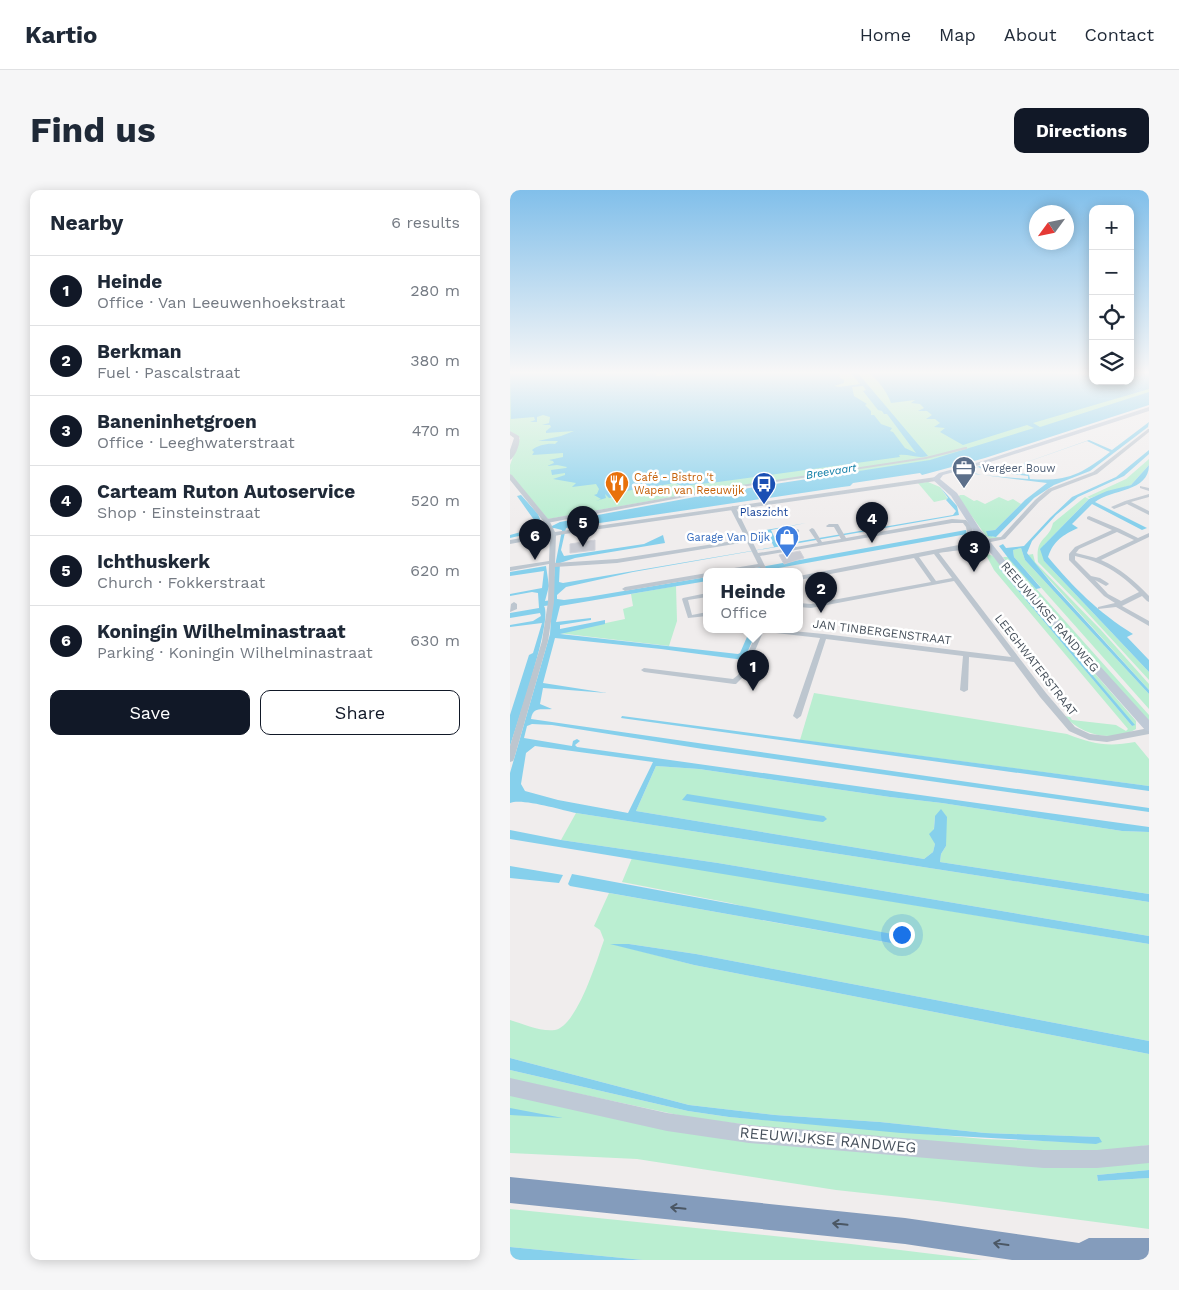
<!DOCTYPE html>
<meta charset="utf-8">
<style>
:root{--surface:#fff;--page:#f6f6f7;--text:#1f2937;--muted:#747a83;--line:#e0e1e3;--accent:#111827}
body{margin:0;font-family:"Work Sans",sans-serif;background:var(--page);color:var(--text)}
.controls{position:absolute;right:15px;top:15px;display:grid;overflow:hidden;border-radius:10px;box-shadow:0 2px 12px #0003}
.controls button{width:45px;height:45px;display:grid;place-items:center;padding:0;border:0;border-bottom:1px solid var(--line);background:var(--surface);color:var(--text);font:25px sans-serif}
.compass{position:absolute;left:519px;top:15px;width:45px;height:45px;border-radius:50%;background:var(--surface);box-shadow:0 2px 12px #0003;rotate:237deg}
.you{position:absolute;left:391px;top:744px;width:18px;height:18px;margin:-12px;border:4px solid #fff;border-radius:50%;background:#1a73e8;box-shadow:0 0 0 8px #1a73e833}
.badge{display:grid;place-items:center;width:32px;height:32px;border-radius:50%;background:var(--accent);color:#fff;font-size:16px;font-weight:700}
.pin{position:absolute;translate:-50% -41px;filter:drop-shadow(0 1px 2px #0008)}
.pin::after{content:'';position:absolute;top:26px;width:18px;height:15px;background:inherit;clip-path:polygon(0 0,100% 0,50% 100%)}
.popup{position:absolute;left:193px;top:378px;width:100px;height:65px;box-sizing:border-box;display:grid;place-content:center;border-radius:10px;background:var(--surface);filter:drop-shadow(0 1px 4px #0005);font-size:16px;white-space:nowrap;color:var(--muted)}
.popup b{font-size:19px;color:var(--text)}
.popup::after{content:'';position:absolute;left:50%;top:100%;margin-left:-10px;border:10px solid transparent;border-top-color:var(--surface)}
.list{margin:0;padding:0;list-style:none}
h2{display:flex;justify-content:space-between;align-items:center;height:65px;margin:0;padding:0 20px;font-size:21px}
h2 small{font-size:16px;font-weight:400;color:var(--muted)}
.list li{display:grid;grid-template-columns:32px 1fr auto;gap:15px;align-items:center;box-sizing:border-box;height:70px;padding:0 20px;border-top:1px solid var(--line)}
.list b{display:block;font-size:19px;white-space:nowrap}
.list p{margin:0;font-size:16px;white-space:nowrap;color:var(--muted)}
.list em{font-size:16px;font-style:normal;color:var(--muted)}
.actions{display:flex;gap:10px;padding:15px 20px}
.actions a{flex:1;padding:11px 0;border:1px solid var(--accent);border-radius:10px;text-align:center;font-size:18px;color:var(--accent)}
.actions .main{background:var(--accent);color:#fff}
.icon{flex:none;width:28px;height:28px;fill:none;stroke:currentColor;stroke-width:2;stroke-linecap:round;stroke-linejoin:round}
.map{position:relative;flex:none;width:639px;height:1070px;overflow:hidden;border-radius:10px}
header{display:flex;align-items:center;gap:30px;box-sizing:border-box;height:70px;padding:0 25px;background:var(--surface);border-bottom:1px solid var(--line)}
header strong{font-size:24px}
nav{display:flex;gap:28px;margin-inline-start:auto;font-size:18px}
.intro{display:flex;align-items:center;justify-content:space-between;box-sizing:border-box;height:120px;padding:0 30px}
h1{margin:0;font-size:35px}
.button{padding:12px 22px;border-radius:10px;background:var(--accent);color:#fff;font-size:18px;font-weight:700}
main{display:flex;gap:30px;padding:0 30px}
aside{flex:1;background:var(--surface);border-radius:10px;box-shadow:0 2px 12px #0003}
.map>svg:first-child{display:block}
.green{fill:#baeed1;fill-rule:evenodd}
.water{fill:#86d0ec;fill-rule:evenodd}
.building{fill:#c9cbd3;stroke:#d1d2d9}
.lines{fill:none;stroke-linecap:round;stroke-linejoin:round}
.minor{fill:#bdc6cf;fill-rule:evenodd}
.tertiary{fill:#bdc6cf;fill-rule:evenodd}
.secondary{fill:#bfc9d6;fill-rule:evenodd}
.motorway{fill:#849cbc;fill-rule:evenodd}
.oneway{stroke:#4b5764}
.labels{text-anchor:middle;stroke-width:5;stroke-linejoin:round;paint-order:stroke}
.far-service-label{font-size:11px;fill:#4e5e75;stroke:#fff;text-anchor:start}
.far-water-label{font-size:11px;font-style:italic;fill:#0c7ca6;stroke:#fff}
.far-food-label{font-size:11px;fill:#c56008;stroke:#fff;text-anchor:start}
.far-transit-label{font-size:11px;fill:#164399;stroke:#fff}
.far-shop-label{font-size:11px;fill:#366cbe;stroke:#fff;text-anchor:end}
.street-label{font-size:12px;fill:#454f5a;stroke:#fff}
.near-street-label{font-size:15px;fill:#454f5a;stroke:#fff}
</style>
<header>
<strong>Kartio</strong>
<nav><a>Home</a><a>Map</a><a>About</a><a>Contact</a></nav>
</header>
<div class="intro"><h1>Find us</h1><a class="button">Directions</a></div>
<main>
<aside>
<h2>Nearby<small>6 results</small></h2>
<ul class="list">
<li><span class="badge">1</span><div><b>Heinde</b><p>Office · Van Leeuwenhoekstraat</p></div><em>280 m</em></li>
<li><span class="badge">2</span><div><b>Berkman</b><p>Fuel · Pascalstraat</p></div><em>380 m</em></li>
<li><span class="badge">3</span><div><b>Baneninhetgroen</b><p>Office · Leeghwaterstraat</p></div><em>470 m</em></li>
<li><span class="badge">4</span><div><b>Carteam Ruton Autoservice</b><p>Shop · Einsteinstraat</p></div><em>520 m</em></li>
<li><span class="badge">5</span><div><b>Ichthuskerk</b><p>Church · Fokkerstraat</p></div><em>620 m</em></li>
<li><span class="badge">6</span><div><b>Koningin Wilhelminastraat</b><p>Parking · Koningin Wilhelminastraat</p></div><em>630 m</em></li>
</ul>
<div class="actions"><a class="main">Save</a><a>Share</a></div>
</aside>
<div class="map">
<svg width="639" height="1070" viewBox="0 0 639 1070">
<rect width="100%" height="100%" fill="#f0eded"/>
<path class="green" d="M0 182H583V191H620V182H639V205L424 272 213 298 38 329 0 284V275L10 248 0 241Z
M639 269V275L621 295 580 308 577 307 616 289Z
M418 292 430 297 438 309 424 312 408 293Z
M450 305H454L464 311 467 310 475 314 489 307 498 311 503 309 511 314 485 340 476 341 483 347H491L481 349 476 346 448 307Z
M575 307 579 309 577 311 534 355V371L639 482V490L574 419 528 372C525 346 539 351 543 333Z
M511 358 515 370 639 504V519L504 367 503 360Z
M478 364 483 366 626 531V539C602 553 572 545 554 526L560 527 562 530 606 535 616 541 618 539 484 380 476 365ZM488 377H490L624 535 622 536Z
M523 364 525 372 591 440 639 494V500L517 365Z
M493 367H498L639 525V532L507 386Z
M166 396 167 431 159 456 48 443 115 429 113 419 123 416 121 404Z
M304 503 557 544C583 554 597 557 625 552L639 569V596L290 550Z
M146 576 189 579 380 607 432 613 612 641 639 642V704L430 672 431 664 436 656 425 626 423 648 425 654 423 662 414 669 126 621Z
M66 623 639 712V746L208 673 51 650Z
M122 668 639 754V851L186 764 119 754H103L184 775 639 864V955L603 960H525L288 941 182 928 0 889V880L178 921 219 927 475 949 590 953 588 947 475 943 370 932 265 925 179 915 0 868V830C13 834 31 842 45 840 67 836 87 770 94 750L90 740 84 736 99 703 381 753 220 713 112 692Z
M0 905 167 941 639 972V980L587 985 588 991 639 988V1039L427 1011 326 1000 127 969 0 963Z
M0 1019 341 1054 472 1070H133L0 1057Z"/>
<path class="water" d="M0 182H150L145 184 146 186 165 185V182L177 184 182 182H329L330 188 334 190V193L324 196 329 197 350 194 340 182H347L418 266C407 269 400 264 389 265L390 267 208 292 172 296 165 293 116 301 114 305 99 308 95 304 96 308 86 311 91 309 84 305 87 304 89 299 86 294 62 297 66 293 43 289 55 285V283L42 285 41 280 56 278 57 277 47 275 37 276 44 273 43 271 39 270 53 267V263L22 265 24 262 22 260C28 255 38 253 45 254L48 251H28L51 246 64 241 36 243V241L41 237 40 235H32L39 233 40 227 33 225 27 227V232H20L25 230 24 227 1 229ZM353 196 356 200 353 201 368 220 372 221 374 224H377L406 263 395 258 383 242 380 241 382 238 371 234 364 225H361V221L355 215 357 214 344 206 342 197Z
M356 182H548L547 183 551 184 583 185V191H620V182H639V199L523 233 530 237 639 202V215L475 268 412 285 410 283 343 293 340 296 332 297 56 338 51 360 54 366 134 354 153 345 155 353 65 368 50 373 49 392 53 393 264 357 256 340 296 333 261 340 268 355 443 325 446 321 436 310 438 308 430 297 447 316 449 325 123 382 56 397 47 405V409L54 410 78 407 197 387V391L50 416 46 432 81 428V430L50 435V439L95 430V434L50 444 228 464 230 463 240 440H247L234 470 151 459 45 448 33 493 97 503 33 498 30 514 42 519C31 520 23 516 21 529L639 618V622L193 559 42 535 22 534 17 536 14 548 62 556 63 551 67 549 70 551 65 555 67 557 639 637V642L612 641 432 613 380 607 189 579 146 576 126 621 414 669 423 662 425 654 419 644 424 639 425 626 431 619 437 627 436 656 431 664 430 672 639 704V712L66 623C51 620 12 608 0 613V583L40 444 42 415 34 416C43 430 6 536 0 557V525L19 465 23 463 32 433 0 437V435L23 431 31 426 30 423 0 428V423L29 418 28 403 22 402 0 406V404L32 398 34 381 0 386V382L36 376 39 396 35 411 42 410 45 376 52 340 44 338 0 348V345L29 337 7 306 11 305 28 324 33 336 38 338 50 332 201 304 420 270 524 238 517 235 453 255 430 242 435 238 424 237 430 233 425 229H416L422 225 417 221H408L414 218 410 214 401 213 405 210 381 213C378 203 365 185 356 182ZM25 556 143 572 118 623 48 610 15 601 11 594 16 563Z
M639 232 638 237 580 281 544 295 524 308 486 347 478 346 476 341 485 340 515 310 537 293 449 282 456 281 472 285 518 289V286L477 281 468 277 460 279 470 276 480 281 517 284 515 279 518 280 520 289C557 292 572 284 600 262L577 251 520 271 516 276 517 278 514 277V273L579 250 602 260Z
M639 260V264L614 286 568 307 546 325 522 351 517 363 542 394 639 500V504L515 370 511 358 503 360 504 367 531 398 526 399 499 369 489 356 493 354 496 358 514 356 540 328 562 307 606 287Z
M639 275C639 302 602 299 585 312L637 338 632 340 582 314 562 334 568 338C553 345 544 350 538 367 564 398 588 422 623 444L617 447 639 470V482L534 371 530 359 579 309 597 301 621 295Z
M456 340 457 344 246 382H223Z
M488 377H490L625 535 622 536Z
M112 526 639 596V601L111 528Z
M177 604 314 626 317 629 313 632 297 630 172 610Z
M0 640 51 650 208 673 639 746V754L0 649Z
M0 676 53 685 49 693 0 688Z
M62 684 382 744 385 749 381 753 60 696 58 694Z
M100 754H119L186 764 639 851V864L184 775Z
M0 868 179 915 265 925 370 932 475 943 589 947 592 952 586 954 391 943 219 927 178 921 0 880Z
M0 918 53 928 0 925Z
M639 980V988L588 991 587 985Z
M0 1057 133 1070H0Z"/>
<path class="building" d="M85 350V360L60 363V354Z
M290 361 294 368 274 374 269 365Z"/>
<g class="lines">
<path class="minor" d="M638 239H639V242L587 284 542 301 529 312 495 349 476 353 473 351 476 349 491 347 525 310 538 299 583 282Z
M455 257H457V259L416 269 212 300 37 333 34 331 37 329 212 298 416 267Z
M630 296 639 298V301L630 298Z
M639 304V307L621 312 639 321V325L617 314 604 319 601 317 615 311Z
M223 316 226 318 248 363 280 358 273 343 287 339 289 340V342L279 344 286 357 308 353 299 340 302 338 304 339 312 352 331 349 324 337H317L316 336 319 334H328L336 348 442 329 456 330 462 337 465 354C456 361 440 361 429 363L536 503 565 537 580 544 597 546 639 538V544L597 552 579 550 559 541 530 507 504 472 459 467 458 500 454 502 450 500 453 466 316 449 291 526 287 529 283 526 310 448 257 442 254 440 234 486 226 494H224L134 482 131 480 134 478 223 489 228 485 248 440H272L314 444 501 467 444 391 301 418 289 417V413L301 414 421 392 404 368 289 390V386L459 353 456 337 453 333H442L250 366 258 382H252L250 377 220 382H209L212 380 248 374 237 352 107 373 45 377 44 412 38 451 4 569 3 571 0 572V556L32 451 38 412 39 374 0 381V377L39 371 40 344 43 342 46 344 45 373 107 369 236 349 220 318ZM424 364 442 388 426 391 409 367Z
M579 326 610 339 628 348 639 343V347L591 370C610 378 625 391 639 406V412L637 411 632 406 612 416 639 431V436L606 417 588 419V417L605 413 594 406 559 370V364L565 357 602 340 577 329V327ZM607 342 624 350 586 368 566 363 569 359ZM565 366C592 372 609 382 629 402L611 411 598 404 585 390 596 396 599 394 598 393 590 388 581 386 565 370Z
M197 383V387L115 401 112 399 115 397Z
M197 403V407L178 410 182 425 197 422V426L178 428 172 409 173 408Z
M4 412 7 414V419L0 422 1 414Z"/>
<path class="tertiary" d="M0 241 9 246C11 252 6 266 0 270V260L4 248 0 245Z
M0 284 2 285 39 330 45 342 426 287 429 289 426 291 55 344 0 354V350L39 343 34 332 0 290Z"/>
<path class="secondary" d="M639 217V221L477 273 433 285 430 289 447 303 470 339 502 379 639 530V541L635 540 496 383 464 342 441 306 422 289 429 283 473 271Z
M0 888 157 923 239 935 534 960H587L639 955V973L587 978H534L239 953 157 941 0 906Z"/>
<path class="motorway" d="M0 987 395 1028 569 1053 579 1048H639V1070H502L395 1054 0 1013Z"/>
</g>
<defs><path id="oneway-shaft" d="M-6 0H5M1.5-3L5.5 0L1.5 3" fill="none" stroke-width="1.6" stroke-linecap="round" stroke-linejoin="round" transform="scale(1.25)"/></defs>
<g class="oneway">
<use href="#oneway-shaft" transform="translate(168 1018) rotate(-174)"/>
<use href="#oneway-shaft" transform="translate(330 1034) rotate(-174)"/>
<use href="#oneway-shaft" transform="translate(491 1054) rotate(-172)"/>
</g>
<linearGradient id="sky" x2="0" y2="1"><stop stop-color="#81bfea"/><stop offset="0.55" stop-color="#f8f7f7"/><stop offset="1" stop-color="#f8f7f7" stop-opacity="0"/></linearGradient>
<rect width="639" height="332" fill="url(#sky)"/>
<defs>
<g id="office-pin" transform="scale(1.25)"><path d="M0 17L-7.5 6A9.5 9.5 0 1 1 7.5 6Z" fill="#5c6f8a" stroke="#fff"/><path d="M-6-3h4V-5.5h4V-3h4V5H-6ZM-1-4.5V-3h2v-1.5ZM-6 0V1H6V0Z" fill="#fff"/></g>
<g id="restaurant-pin" transform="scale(1.25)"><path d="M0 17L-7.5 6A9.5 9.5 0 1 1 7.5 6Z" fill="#e8710a" stroke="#fff"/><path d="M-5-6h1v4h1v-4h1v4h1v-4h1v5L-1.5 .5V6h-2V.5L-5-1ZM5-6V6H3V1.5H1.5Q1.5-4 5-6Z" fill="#fff"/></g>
<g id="bus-pin" transform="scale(1.25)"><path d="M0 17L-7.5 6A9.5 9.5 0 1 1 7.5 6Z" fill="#1a4fb4" stroke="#fff"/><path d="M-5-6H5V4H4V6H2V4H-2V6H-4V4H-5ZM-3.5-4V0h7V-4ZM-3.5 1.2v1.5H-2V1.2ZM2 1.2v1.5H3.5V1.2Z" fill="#fff"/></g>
<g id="shop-pin" transform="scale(1.25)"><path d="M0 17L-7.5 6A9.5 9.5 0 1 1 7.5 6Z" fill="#3f7fe0" stroke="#fff"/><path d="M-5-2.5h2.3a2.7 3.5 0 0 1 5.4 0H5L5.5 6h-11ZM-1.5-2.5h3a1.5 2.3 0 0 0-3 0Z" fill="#fff"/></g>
</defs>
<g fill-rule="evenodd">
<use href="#office-pin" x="454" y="278"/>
<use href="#restaurant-pin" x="107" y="293"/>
<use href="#bus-pin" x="254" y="294"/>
<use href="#shop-pin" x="277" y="347"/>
</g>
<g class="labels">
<g class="far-service-label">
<text x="472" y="282">Vergeer Bouw</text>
</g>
<g class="far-water-label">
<text transform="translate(321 281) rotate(-9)" y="4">Breevaart</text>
</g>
<g class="far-food-label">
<text x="124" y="291">Café - Bistro 't<tspan x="124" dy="13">Wapen van Reeuwijk</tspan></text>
</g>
<g class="far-transit-label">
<text x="254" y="326">Plaszicht</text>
</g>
<g class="far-shop-label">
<text x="260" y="351">Garage Van Dijk</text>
</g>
<g class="street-label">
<text transform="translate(540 427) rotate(49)" y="4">REEUWIJKSE RANDWEG</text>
<text transform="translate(372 442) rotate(7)" y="4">JAN TINBERGENSTRAAT</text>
<text transform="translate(526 475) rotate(52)" y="4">LEEGHWATERSTRAAT</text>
</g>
<g class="near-street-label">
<text transform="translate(318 950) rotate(5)" y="5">REEUWIJKSE RANDWEG</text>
</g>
</g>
</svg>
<div class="controls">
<button>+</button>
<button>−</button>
<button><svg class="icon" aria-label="locate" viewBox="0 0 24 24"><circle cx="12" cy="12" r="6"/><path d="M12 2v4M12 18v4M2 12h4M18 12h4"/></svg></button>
<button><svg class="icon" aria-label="layers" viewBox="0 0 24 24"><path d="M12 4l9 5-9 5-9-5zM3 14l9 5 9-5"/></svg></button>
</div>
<svg class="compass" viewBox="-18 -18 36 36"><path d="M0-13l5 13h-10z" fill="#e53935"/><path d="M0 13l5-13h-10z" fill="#747a83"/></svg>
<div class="you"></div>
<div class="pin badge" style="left:243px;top:501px">1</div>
<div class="popup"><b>Heinde</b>Office</div>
<div class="pin badge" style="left:311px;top:423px">2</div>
<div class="pin badge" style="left:464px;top:382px">3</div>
<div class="pin badge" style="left:362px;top:353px">4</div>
<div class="pin badge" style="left:73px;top:357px">5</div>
<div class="pin badge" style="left:25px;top:370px">6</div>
</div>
</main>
